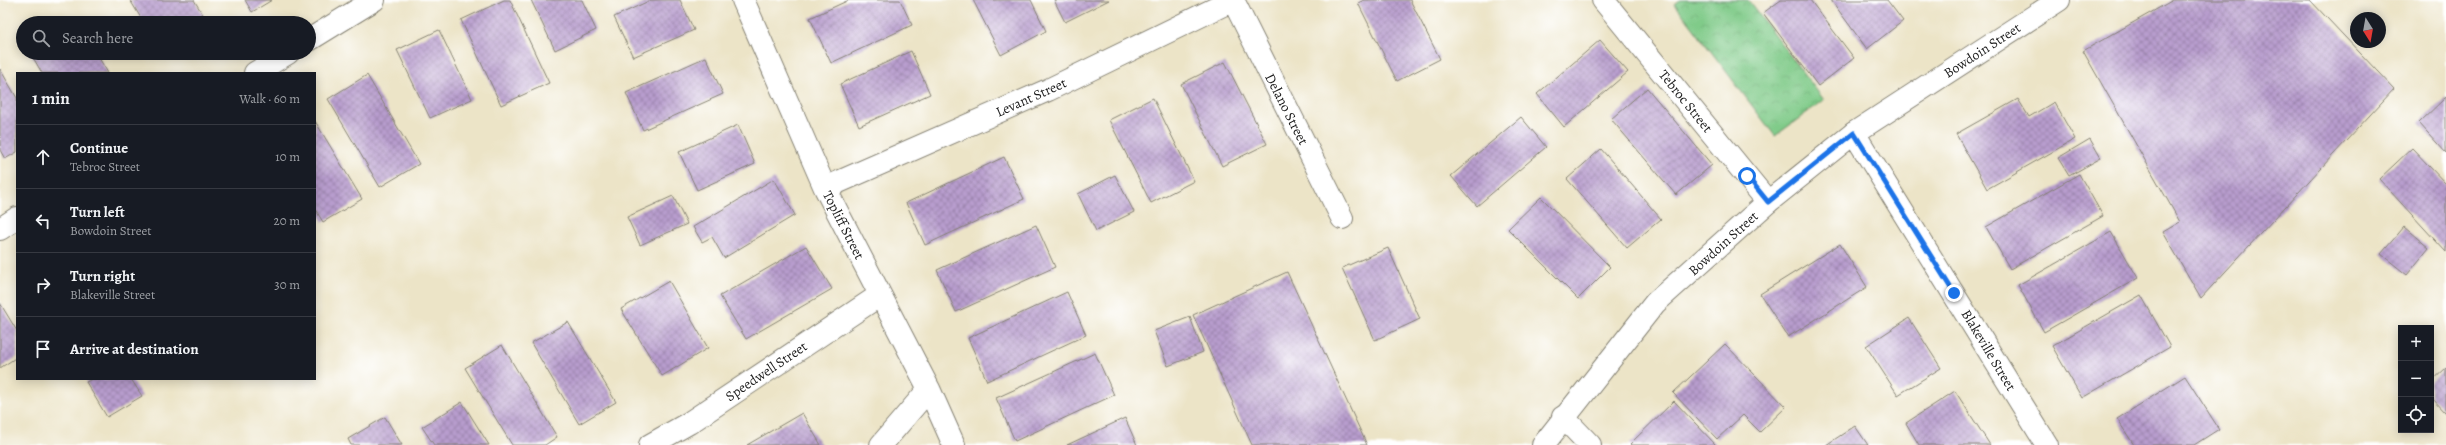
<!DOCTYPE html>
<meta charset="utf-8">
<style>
:root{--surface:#171b24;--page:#20242c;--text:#f1f3f6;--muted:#9ea1a6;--line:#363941}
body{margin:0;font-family:Alegreya,serif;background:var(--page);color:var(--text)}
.controls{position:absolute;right:12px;bottom:12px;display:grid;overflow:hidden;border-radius:0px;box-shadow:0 2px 10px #0003}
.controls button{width:36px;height:36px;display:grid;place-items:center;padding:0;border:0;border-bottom:1px solid var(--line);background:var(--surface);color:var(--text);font:20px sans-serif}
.compass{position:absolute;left:2350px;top:12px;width:36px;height:36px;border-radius:50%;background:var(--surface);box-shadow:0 2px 10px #0003;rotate:169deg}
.stop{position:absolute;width:12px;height:12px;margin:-9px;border:3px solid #1a73e8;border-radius:50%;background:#fff}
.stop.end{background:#1a73e8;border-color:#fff;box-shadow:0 1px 4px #0008}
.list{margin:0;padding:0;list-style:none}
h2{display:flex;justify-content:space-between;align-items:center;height:52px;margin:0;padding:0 16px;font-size:17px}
h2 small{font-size:13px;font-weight:400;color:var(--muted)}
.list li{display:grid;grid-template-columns:26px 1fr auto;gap:12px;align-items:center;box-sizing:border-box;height:64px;padding:0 16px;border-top:1px solid var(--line)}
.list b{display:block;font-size:15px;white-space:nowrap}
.list p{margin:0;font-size:13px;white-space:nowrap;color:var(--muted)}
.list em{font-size:13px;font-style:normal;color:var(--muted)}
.icon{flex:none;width:22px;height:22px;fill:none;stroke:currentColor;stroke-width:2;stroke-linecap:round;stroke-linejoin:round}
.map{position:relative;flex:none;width:2446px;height:445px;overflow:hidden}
.search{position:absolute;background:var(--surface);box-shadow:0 2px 10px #0003;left:16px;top:16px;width:300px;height:44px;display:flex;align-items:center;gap:10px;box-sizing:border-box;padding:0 14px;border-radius:22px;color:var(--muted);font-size:15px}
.panel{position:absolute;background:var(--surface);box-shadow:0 2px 10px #0003;left:16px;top:72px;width:300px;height:308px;border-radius:0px}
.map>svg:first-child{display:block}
.park{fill:url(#park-crowns);stroke:#4e7452}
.building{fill:url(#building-cross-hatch)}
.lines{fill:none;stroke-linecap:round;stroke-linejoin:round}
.street-casing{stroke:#848072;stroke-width:24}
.secondary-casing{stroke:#848072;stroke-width:24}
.street{stroke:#fff;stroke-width:22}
.secondary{stroke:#fff;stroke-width:22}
.route{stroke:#1a73e8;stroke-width:5}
.labels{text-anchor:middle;stroke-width:3;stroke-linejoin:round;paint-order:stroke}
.street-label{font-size:14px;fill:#1c1c1c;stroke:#fff}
</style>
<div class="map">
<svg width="2446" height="445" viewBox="0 0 2446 445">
<defs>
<pattern id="park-crowns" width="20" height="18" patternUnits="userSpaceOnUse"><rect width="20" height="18" fill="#80cb89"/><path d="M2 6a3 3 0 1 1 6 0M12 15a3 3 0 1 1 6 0" fill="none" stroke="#6eae76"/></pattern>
<pattern id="building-cross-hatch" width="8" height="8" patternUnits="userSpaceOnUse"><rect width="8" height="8" fill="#b89dce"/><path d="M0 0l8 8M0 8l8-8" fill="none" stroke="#957fa6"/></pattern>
</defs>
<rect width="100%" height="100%" fill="#fff"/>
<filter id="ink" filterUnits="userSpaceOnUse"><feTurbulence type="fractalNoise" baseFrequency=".025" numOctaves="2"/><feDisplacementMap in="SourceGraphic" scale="8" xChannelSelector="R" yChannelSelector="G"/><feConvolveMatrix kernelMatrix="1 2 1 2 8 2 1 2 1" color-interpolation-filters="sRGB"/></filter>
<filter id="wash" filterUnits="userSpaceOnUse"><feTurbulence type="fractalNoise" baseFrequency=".012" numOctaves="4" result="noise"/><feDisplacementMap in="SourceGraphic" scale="16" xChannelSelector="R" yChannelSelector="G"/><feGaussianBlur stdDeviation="0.9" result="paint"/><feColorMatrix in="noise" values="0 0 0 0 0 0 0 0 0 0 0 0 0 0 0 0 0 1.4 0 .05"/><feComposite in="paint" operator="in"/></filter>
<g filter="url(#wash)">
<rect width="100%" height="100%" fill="#ece4c7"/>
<path class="park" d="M1680 0H1748L1824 100 1775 136 1675 4Z"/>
<g id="blocks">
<path class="building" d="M130 0H194L208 23H144Z
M245 0H272L252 12Z
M504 0H510L549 83 501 105 461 20Z
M531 0H582L596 30 555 50Z
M651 0H680L694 30 633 57 614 17Z
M849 0H900L912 25 831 63 810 18Z
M973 0H1031L1046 31 1001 55Z
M1054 0H1109L1065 22Z
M1364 0H1410L1440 59 1397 81 1358 3Z
M1781 0H1810L1854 58 1818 86 1763 13Z
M1831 0H1887L1903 21 1867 49Z
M2173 0H2310L2394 89 2201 298 2163 232 2180 222 2083 51Z
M439 30 472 99 430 118 397 50Z
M1600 40 1628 72 1564 127 1537 94Z
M911 51 930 94 859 126 840 84Z
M32 53H96L108 73H42L31 54Z
M706 57 723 94 643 130 626 93Z
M1225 62 1267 144 1222 166 1181 84Z
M0 69 17 98V152L5 159 0 150Z
M367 75 419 164 380 187 328 99Z
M1647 88 1712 165 1676 195 1611 119Z
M2446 97V153L2419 123Z
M1153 98 1194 181 1151 203 1109 120Z
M2018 99 2029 117 2054 102 2075 139 1987 189 1956 134Z
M1521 117 1546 147 1477 206 1451 176Z
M315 121 362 199 323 222 315 209Z
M738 125 755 164 697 190 679 152Z
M2090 139 2101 158 2069 176 2058 158Z
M2412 148 2446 184V252L2379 179Z
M1601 149 1661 219 1627 248 1567 179Z
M1004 157 1024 199 925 245 906 203Z
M2079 174 2103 216 2010 269 1986 227Z
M1115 175 1134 212 1096 231 1078 194Z
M774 179 795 215 724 258 712 237 702 242 693 227Z
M673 196 687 224 640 245 627 217Z
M1541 197 1610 267 1578 299 1508 229Z
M1036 225 1055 267 956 312 937 270Z
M2404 227 2429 248 2407 275 2381 254Z
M2111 232 2138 278 2044 332 2018 285Z
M1840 244 1867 287 1788 337 1760 294Z
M806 246 832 289 746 339 720 296Z
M1388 248 1420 319 1375 340 1342 268Z
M1287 272 1367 445H1252L1193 315Z
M669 281 708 348 662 376 621 309Z
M1067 292 1086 335 987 381 968 338Z
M2141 295 2170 347 2082 398 2052 346Z
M0 303 17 331V357L0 368Z
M1190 317 1203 352 1168 366 1154 331Z
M1909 318 1941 368 1898 395 1866 346Z
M568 322 616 402 579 424 531 343Z
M1725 344 1786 407 1760 432 1743 415 1717 439 1673 393Z
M502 345 557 437 545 445H512L465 368Z
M1095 353 1114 395 1015 441 996 398Z
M2446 368V413L2431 397V382Z
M2185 376 2219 429 2194 445H2134L2117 419Z
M92 379H131L142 396 107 417 86 382Z
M1955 391 1990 445H1919L1906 423Z
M1674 401 1716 445H1631L1630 444Z
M462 402 489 445H434L422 427Z
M802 413 821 445H747Z
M385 417 402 445H351L348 439Z
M1125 418 1137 445H1067Z
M1855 426 1868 445H1826Z"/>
</g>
</g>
<g filter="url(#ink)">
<use href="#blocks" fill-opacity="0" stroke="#848072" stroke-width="1"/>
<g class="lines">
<g class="street-casing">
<path id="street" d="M743 0 825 188 929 389 954 445
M1233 0 1342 218
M1603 0 1768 202
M309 40 374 0
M255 73 288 53
M1854 133 2047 445
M825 188 1048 90 1233 0
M0 229 17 218
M1563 417 1590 445
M650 445 689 423 880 295
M881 445 929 389"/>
</g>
<g class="secondary-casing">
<path id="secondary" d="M1543 445 1655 303 1768 202 1854 133 2059 0"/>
</g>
<use href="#street" class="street"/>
<use href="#secondary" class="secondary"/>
</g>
</g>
<g class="lines" filter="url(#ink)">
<path class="route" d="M1747 176 1768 202 1854 133 1954 293"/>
</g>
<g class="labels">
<g class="street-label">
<text transform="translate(1982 50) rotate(-33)" y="5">Bowdoin Street</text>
<text transform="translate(1031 97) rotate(-24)" y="5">Levant Street</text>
<text transform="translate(1686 101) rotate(51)" y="5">Tebroc Street</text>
<text transform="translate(1287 109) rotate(63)" y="5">Delano Street</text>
<text transform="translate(844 225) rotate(63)" y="5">Topliff Street</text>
<text transform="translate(1723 243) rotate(-42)" y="5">Bowdoin Street</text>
<text transform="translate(1989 350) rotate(59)" y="5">Blakeville Street</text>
<text transform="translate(766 371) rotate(-34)" y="5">Speedwell Street</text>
</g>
</g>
</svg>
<div class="controls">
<button>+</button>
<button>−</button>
<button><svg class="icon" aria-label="locate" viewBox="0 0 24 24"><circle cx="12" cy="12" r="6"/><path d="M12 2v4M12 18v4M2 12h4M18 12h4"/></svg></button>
</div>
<svg class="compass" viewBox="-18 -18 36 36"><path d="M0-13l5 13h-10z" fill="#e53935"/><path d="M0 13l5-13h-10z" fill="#9ea1a6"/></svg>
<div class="stop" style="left:1747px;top:176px"></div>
<div class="stop end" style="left:1954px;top:293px"></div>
<div class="search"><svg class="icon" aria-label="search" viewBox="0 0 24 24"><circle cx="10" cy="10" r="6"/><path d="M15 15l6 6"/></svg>Search here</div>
<section class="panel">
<h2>1 min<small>Walk · 60 m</small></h2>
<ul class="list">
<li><svg class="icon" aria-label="ahead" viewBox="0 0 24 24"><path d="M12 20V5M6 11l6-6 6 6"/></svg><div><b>Continue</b><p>Tebroc Street</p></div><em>10 m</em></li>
<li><svg class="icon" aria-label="left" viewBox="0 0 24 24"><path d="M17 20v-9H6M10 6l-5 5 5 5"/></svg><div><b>Turn left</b><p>Bowdoin Street</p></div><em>20 m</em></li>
<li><svg class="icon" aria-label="right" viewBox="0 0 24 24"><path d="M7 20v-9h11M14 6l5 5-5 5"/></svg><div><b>Turn right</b><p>Blakeville Street</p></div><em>30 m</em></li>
<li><svg class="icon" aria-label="arrive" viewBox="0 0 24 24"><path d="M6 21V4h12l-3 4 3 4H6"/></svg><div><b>Arrive at destination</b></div></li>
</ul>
</section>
</div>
